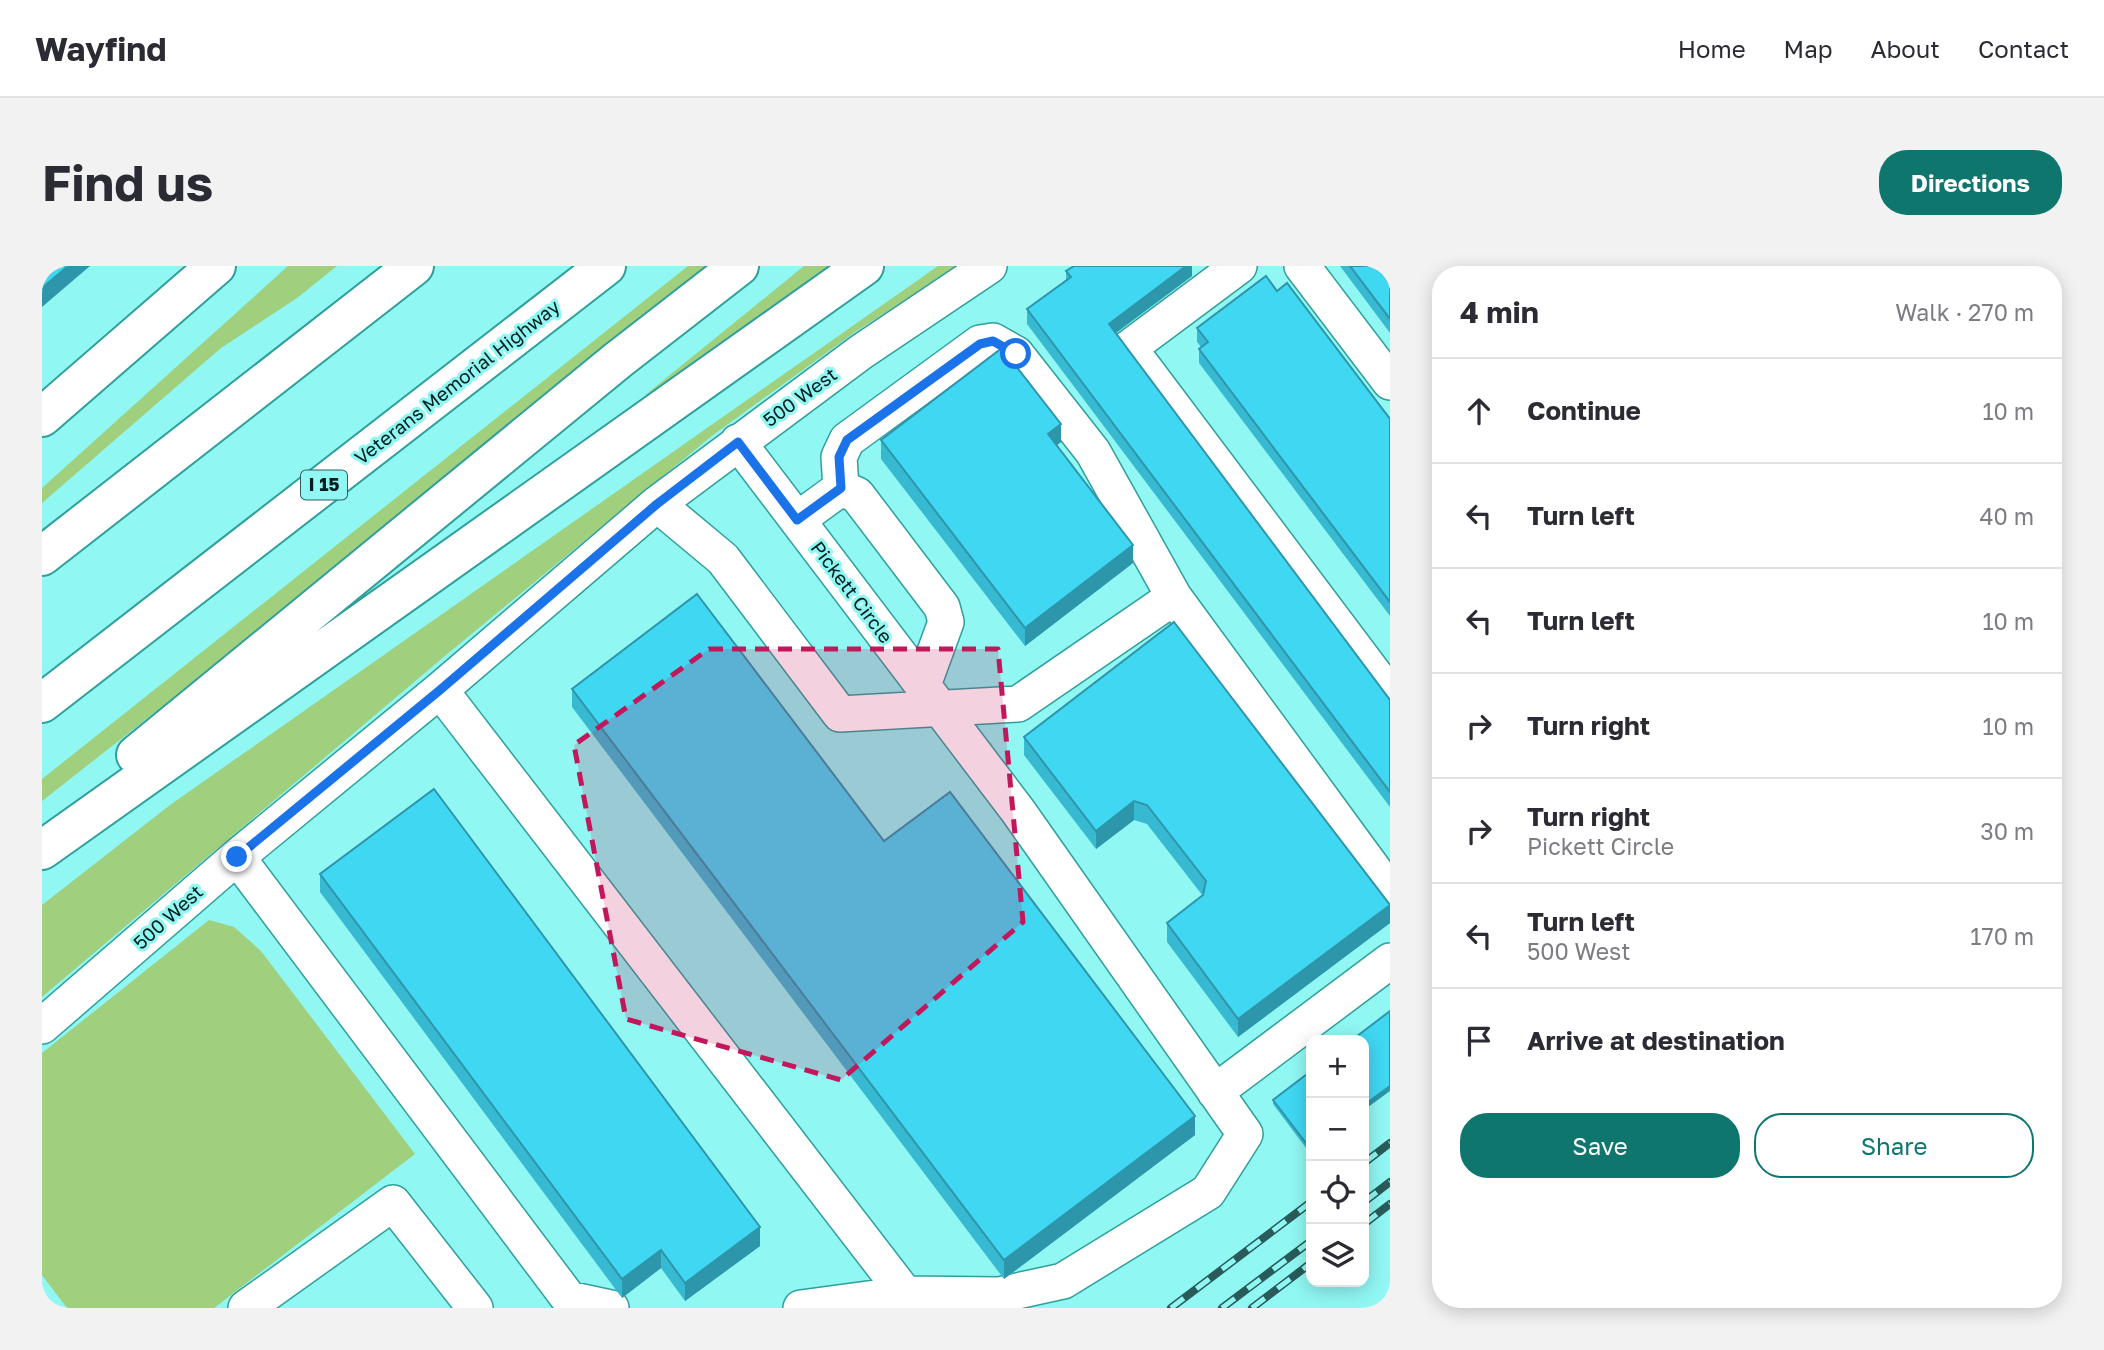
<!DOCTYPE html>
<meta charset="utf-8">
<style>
:root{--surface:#fff;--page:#f2f2f3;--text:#2b2b33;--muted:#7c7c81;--line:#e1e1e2;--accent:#0f766e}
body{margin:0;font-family:"Golos Text",sans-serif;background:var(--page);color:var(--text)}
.controls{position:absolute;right:21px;bottom:21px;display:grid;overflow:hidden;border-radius:14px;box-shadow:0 4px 18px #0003}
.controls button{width:63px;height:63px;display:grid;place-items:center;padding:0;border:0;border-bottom:2px solid var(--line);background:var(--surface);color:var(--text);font:35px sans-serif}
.stop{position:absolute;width:21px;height:21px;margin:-16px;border:5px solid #1a73e8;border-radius:50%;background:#fff}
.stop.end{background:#1a73e8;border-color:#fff;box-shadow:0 2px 7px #0008}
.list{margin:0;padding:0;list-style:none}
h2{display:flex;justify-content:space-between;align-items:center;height:91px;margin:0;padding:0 28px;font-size:30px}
h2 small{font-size:23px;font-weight:400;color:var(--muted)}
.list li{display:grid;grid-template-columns:46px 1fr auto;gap:21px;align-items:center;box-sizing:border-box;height:105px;padding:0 28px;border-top:2px solid var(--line)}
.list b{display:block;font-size:26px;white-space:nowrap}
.list p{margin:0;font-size:23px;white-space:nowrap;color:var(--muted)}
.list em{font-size:23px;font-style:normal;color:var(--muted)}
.actions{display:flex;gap:14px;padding:21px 28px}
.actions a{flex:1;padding:16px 0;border:2px solid var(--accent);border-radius:28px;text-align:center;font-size:24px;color:var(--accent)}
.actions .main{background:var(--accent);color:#fff}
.icon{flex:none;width:38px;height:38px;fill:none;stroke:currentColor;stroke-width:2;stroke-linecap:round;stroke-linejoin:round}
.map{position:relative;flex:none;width:1348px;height:1042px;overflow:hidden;border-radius:28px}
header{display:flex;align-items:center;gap:42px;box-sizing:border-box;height:98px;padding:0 35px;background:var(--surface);border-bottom:2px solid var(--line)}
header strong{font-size:33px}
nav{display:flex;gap:38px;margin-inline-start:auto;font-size:24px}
.intro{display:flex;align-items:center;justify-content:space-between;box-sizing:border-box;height:168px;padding:0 42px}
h1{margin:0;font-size:49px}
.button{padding:18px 32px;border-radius:28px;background:var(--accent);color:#fff;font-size:24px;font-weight:700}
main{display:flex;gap:42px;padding:0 42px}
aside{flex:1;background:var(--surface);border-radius:28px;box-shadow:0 4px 18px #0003}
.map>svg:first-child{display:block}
.green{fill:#a0cf7d}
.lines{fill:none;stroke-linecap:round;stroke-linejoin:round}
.minor-casing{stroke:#2f9f9c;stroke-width:38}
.highway-casing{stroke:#2f9f9c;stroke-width:42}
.minor{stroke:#fff;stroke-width:35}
.highway{stroke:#fff;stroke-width:38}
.rail-casing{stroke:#285b59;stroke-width:8}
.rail{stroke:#90f7f3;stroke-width:5;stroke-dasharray:16;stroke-linecap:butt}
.wall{fill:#37b9d1}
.shaded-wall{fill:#2d96aa}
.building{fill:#40d7f3;stroke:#2d96aa;stroke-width:2}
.route{stroke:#1a73e8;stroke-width:9}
.marked{fill:#c2185b;fill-opacity:0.2;stroke:#c2185b;stroke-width:5;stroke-dasharray:14 9;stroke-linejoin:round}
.labels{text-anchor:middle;stroke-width:6;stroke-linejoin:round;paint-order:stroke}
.shield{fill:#90f7f3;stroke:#2b605e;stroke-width:2}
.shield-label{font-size:18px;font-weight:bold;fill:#001f1e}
.street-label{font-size:19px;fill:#001f1e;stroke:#90f7f3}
</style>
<header>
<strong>Wayfind</strong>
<nav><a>Home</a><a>Map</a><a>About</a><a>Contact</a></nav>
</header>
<div class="intro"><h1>Find us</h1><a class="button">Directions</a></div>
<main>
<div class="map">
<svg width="1348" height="1042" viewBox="0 0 1348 1042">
<rect width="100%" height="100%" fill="#90f7f3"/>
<path class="green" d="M246 0H295L255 32 179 82 0 237V222Z
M646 0H681L0 535V513Z
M762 0H800L720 57 602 130Z
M896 0H917L816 64 671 169 404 389 0 731V639L128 539Z
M167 654 192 661 219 685 373 888 172 1042H25L0 1009V787Z"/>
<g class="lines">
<g class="minor-casing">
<path id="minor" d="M1197 0 1087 82 1348 429
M1260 0 1348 116
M799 222 797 191 805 174 938 77 951 75 974 88 1051 186 1132 331
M615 238 681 293 798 448 976 438 1132 331 1348 626
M755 254 799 222 815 229 900 341 904 356 881 419
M398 424 863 1028 957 1029 1021 1015 1166 926 1203 868 976 545 696 176
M195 591 527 1033 569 1042
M0 760 195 591 398 424 615 238 819 86 947 0
M1173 826 1348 695
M204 1042 351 937 433 1042
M759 1042 863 1028"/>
</g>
<g class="highway-casing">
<path id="highway" d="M0 151 174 0
M0 290 372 0
M0 437 564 0
M94 489 576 94 697 0
M0 584 822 0"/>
</g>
<use href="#minor" class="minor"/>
<use href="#highway" class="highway"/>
<g class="rail-casing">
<path id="rail" d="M1322 897 1348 877
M1322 936 1348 916
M1322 958 1348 938
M1129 1042 1269 936
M1180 1042 1269 975
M1210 1042 1269 997"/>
</g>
<use href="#rail" class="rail"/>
</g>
<path class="wall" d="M1150 0V10L1074 67 1348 434V541L985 58V43L1024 14V5Z
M1298 0H1348V67Z
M1235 25 1348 153V350L1157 97V83L1159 81 1155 76V62Z
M839 174 1019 176 1015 179 1091 297 983 380 839 193Z
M530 423 842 575 1153 869 962 1013 530 441Z
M982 471 1348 657 1196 771 1125 676V657L1161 630 1105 558 1092 554 1054 583 982 489Z
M278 608 718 980 643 1035 619 1002 580 1032 278 626Z
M1269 805V884L1267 886 1231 838V834Z"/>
<path class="shaded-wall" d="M26 0H48L0 41V22Z
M1144 0H1150V10L1067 72V58Z
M1019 158V176L1006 186V168Z
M1091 279V297L983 380V362Z
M1092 535V554L1054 583V565Z
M1348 639V657L1196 771V753Z
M1348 820V825L1322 844V839Z
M1153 850V869L962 1013V994Z
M718 961V980L643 1035V1017Z
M619 984V1002L580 1032V1013Z"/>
<path class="building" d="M0 0H26L0 22Z
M1032 0H1144L1067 58 1348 434V526L985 43 1029 11 1024 5Z
M1308 0H1348V53Z
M1224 10 1235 25 1245 17 1348 153V336L1157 83 1166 76 1155 62Z
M960 82 1019 158 1006 168 1091 279 983 362 839 174Z
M655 328 842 575 908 526 1153 850 962 994 530 423Z
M1132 356 1348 639 1196 753 1125 657 1161 629 1164 615 1105 539 1092 535 1054 565 982 471Z
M392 523 718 961 643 1017 619 984 580 1013 278 608Z
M1348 745V820L1322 839V774H1310Z
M1269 805V879L1267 881 1231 834Z"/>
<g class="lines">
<path class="route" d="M195 591 398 424 615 238 696 176 755 254 799 222 797 191 805 174 938 78 951 75 974 88"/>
</g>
<path class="marked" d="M667 383H956L981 656 799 814 584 753 532 479Z"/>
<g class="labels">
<rect class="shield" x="259" y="204.5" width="46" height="29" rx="5"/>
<g class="shield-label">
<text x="282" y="225">I 15</text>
</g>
<g class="street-label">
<text transform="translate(415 116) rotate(-38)" y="7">Veterans Memorial Highway</text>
<text transform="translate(758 131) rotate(-36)" y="7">500 West</text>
<text transform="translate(810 326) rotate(53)" y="7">Pickett Circle</text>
<text transform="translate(126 651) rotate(-42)" y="7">500 West</text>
</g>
</g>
</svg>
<div class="controls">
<button>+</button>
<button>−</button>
<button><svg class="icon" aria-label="locate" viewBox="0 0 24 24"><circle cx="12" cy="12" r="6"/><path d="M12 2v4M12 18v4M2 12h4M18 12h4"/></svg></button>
<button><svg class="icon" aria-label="layers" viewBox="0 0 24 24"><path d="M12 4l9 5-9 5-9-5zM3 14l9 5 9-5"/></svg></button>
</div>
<div class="stop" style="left:974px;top:88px"></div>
<div class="stop end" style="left:195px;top:591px"></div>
</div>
<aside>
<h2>4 min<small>Walk · 270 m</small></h2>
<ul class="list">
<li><svg class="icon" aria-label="ahead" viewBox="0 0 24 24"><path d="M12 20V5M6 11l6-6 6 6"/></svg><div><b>Continue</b></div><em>10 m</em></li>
<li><svg class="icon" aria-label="left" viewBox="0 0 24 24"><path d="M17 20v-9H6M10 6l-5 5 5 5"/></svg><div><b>Turn left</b></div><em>40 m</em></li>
<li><svg class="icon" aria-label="left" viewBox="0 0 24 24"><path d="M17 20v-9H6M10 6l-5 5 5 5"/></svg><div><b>Turn left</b></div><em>10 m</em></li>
<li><svg class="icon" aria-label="right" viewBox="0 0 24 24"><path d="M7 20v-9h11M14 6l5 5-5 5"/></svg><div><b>Turn right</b></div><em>10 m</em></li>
<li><svg class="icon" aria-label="right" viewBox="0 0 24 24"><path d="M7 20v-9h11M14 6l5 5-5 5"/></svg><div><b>Turn right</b><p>Pickett Circle</p></div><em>30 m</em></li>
<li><svg class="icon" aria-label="left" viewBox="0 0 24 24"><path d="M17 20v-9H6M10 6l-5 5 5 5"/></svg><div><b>Turn left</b><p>500 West</p></div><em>170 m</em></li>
<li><svg class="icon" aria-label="arrive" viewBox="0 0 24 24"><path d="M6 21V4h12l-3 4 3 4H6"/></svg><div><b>Arrive at destination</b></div></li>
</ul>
<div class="actions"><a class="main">Save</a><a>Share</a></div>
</aside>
</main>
